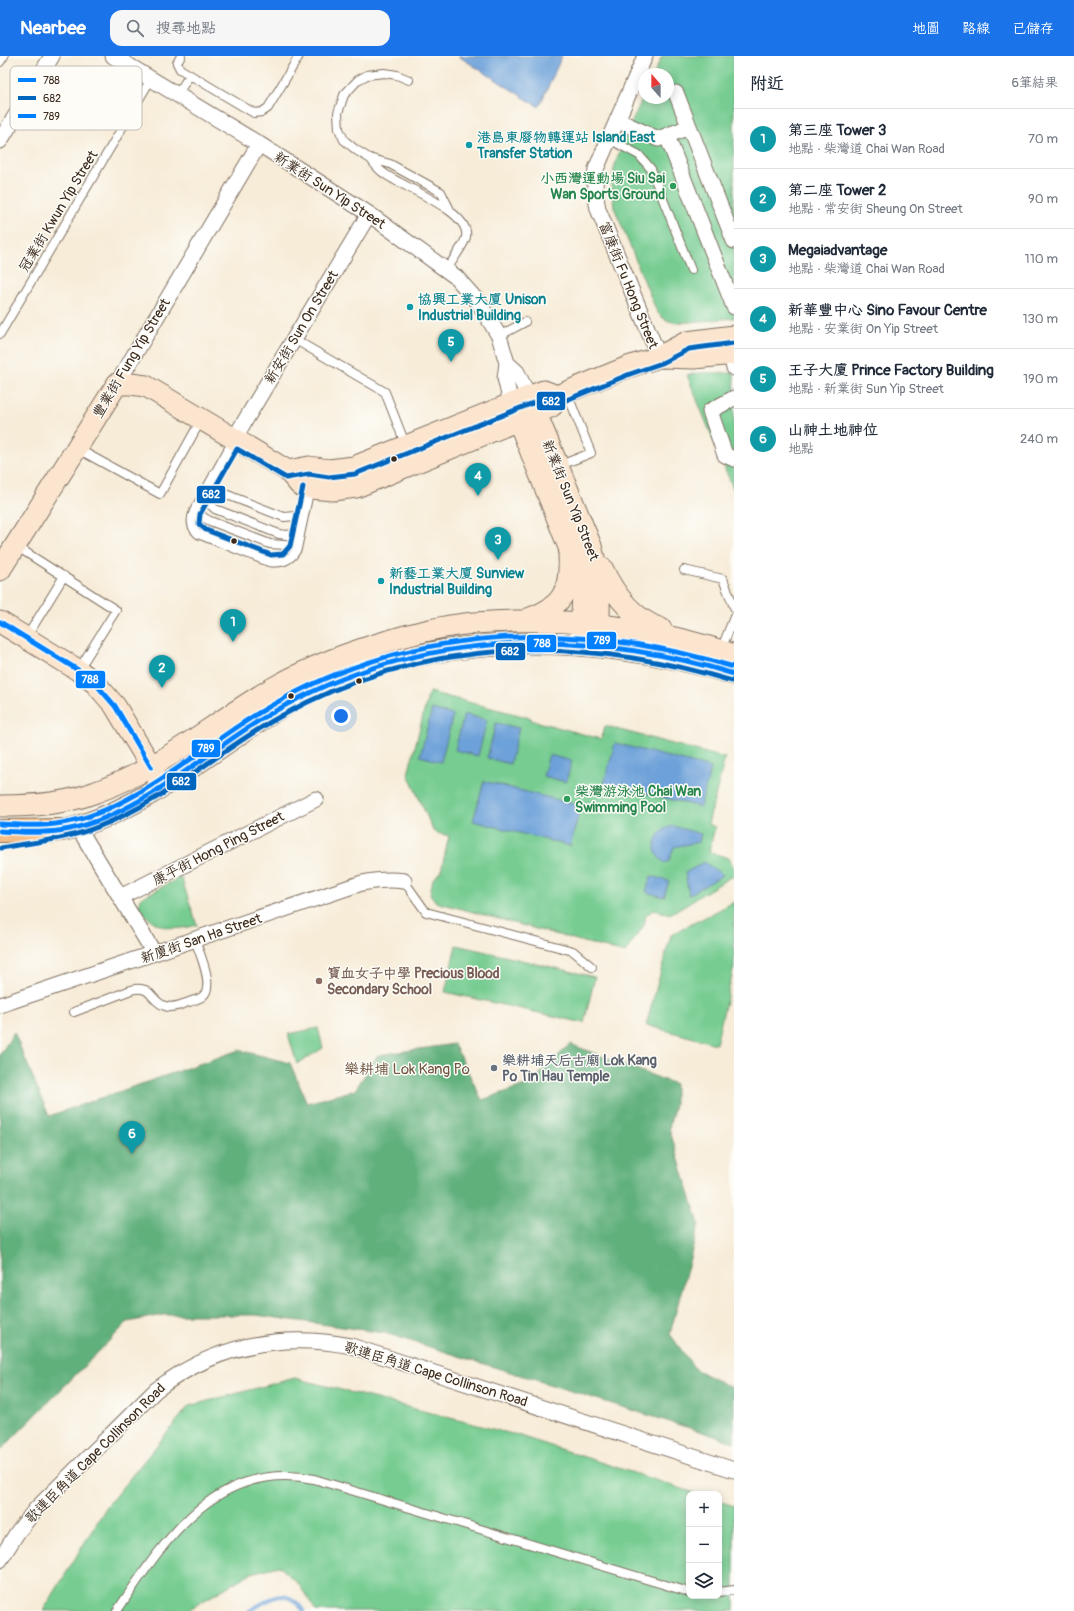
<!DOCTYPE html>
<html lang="zh-TW">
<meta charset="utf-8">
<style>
:root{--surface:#fff;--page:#f6f6f7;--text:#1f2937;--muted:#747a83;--line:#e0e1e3;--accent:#1a73e8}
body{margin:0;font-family:Pangolin,"LXGW WenKai TC",sans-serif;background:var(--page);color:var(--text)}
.controls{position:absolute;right:12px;bottom:12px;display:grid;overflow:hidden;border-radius:8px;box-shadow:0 2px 10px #0003}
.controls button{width:36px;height:36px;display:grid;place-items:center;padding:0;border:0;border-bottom:1px solid var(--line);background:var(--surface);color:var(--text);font:20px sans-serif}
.compass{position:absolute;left:638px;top:12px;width:36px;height:36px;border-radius:50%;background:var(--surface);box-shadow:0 2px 10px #0003;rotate:339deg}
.you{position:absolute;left:341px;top:660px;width:14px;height:14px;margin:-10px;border:3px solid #fff;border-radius:50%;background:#1a73e8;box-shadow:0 0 0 6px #1a73e833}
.badge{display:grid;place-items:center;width:26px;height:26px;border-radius:50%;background:var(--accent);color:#fff;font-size:13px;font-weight:700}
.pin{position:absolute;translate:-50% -33px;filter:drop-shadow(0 1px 2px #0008)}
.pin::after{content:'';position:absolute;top:21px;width:14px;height:12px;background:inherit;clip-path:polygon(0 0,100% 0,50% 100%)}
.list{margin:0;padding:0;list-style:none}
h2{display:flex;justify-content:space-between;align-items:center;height:52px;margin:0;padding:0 16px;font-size:17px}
h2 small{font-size:13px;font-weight:400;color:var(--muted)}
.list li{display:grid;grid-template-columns:26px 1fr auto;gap:12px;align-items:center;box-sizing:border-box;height:60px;padding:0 16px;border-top:1px solid var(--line)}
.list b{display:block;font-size:15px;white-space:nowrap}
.list p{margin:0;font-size:13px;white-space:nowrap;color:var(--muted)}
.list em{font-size:13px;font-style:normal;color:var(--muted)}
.icon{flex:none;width:22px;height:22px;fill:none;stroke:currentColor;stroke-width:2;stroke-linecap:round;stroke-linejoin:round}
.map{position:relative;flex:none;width:734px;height:1555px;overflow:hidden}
header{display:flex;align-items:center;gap:24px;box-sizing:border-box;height:56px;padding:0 20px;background:var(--accent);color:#fff}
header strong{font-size:19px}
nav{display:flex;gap:22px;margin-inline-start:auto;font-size:14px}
.search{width:280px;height:36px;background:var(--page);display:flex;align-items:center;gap:10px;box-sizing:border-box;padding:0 14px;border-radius:12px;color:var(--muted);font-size:15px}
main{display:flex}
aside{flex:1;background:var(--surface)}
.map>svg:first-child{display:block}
.green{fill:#76cc91;stroke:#587b58}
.forest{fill:#60b07b;stroke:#4e6d4c}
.water{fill:#6da1d9;stroke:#54667c}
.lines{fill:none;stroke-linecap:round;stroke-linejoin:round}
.stream{stroke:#6da1d9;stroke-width:4}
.lane-casing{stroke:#7d6e5f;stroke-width:10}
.street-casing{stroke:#7d6e5f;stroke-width:17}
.secondary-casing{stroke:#7d6e5f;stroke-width:23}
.primary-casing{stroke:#7d6e5f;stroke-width:24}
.lane{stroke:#fff;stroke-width:8}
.street{stroke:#fff;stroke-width:15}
.secondary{stroke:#fbe5cf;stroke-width:21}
.primary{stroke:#f6be87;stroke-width:22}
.bus-1-casing{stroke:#fdfcf7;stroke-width:8}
.bus-2-casing{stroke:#fdfcf7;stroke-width:8}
.bus-3-casing{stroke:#fdfcf7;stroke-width:8}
.bus-1{stroke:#0080ff;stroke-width:5}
.bus-2{stroke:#0065bd;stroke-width:5}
.bus-3{stroke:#0080ff;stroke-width:5}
.culture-dot{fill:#0f9aa8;stroke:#fdfcf7;stroke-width:1.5}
.leisure-dot{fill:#2e9e5b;stroke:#fdfcf7;stroke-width:1.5}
.bus-dot{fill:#3b2a1e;stroke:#fdfcf7;stroke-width:1.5}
.education-dot{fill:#8d6e63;stroke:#fdfcf7;stroke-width:1.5}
.worship-dot{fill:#6b7280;stroke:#fdfcf7;stroke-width:1.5}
.labels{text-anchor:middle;stroke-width:3;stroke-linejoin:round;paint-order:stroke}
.culture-label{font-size:14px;font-weight:bold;fill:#0d838f;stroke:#fdfcf7;text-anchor:start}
.leisure-label{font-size:14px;font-weight:bold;fill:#27864d;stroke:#fdfcf7;text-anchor:end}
.street-label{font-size:14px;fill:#3b2a1e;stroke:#fdfcf7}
.education-label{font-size:14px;font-weight:bold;fill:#785e54;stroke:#fdfcf7;text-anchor:start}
.worship-label{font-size:14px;font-weight:bold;fill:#5b616d;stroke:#fdfcf7;text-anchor:start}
.neighbourhood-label{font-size:15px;fill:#705643;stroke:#fdfcf7}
.key{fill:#fdfcf7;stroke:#c3bdb6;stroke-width:1}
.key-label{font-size:11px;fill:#3b2a1e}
.line-badge{stroke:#fdfcf7;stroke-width:1.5}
.badge-label{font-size:11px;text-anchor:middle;font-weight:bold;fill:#fff}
</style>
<header>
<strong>Nearbee</strong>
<div class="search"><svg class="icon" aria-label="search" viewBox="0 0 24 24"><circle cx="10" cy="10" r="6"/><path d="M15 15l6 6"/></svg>搜尋地點</div>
<nav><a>地圖</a><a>路線</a><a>已儲存</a></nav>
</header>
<main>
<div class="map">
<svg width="734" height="1555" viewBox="0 0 734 1555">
<rect width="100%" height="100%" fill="#fdfcf7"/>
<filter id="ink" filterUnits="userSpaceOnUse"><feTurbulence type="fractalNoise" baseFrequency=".025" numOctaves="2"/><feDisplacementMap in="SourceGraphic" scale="8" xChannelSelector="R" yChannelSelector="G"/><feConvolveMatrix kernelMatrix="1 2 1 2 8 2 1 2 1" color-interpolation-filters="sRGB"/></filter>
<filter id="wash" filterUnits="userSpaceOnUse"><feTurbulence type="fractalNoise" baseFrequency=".012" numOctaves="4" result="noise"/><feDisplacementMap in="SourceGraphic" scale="16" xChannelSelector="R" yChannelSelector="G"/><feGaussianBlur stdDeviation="0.9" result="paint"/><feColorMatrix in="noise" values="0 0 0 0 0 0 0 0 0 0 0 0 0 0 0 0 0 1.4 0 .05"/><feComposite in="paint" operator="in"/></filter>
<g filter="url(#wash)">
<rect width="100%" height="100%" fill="#f7ecd8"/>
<path class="green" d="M662 0H734V262L678 267C669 266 663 263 657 256L614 151C613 142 611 133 612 123 615 99 634 62 644 39V42H668V18H654Z
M699 317H734V435L687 319Z
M429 636 531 662V664L601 683 605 670 725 702 708 768 715 771 709 796 729 802 734 812V819L670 858 653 854 646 859 644 869 625 897 436 846 430 838 433 823 441 815 449 780 434 776 408 718Z
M181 821 197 869C173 876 153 873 139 850L141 842Z
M734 846V911L716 988 646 969 671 879Z
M456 889 595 921 584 967 445 936Z
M318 972 323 992 297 1008 288 978Z
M295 1322 520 1380 698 1438H689V1540H719V1445L734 1450V1555H316L298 1527 279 1510 251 1517 186 1555H43L107 1450 189 1350Z"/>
<path class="forest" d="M14 976 49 1060 239 994 290 1007 307 1047 355 1034 378 999 454 988 482 1044 531 1027 570 988 675 1028V1048L669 1072 699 1168 670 1278 695 1313 734 1333V1386L385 1277 256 1259H163L128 1266 0 1395V999Z"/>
<path class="water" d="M458 0H562L539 51Z
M432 653 453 659 441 706 420 700Z
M464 658 487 664 478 700 455 694Z
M496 667 519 672 510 708 487 702Z
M615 687 711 712 700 751 604 727Z
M549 699 572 705 566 726 543 720Z
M484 725 581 750 570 790 473 765Z
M673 770 701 778 699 786 674 791 669 805 665 807C647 796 655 773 673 770Z
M704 806 723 819 689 839 685 817Z
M651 820 669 825 664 841 646 836Z"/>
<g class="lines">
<path class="stream" d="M249 1555C272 1542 285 1529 304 1555"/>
</g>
</g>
<g filter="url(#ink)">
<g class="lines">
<g class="lane-casing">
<path id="lane" d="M181 0 177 7 180 13 254 57 262 56 268 52 299 0
M0 6 4 0
M409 24 397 19 384 17 367 19 358 24 344 39 338 57 339 73 344 84 356 94 369 102 390 108 441 136 450 154
M177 39 189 20
M609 83 639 99 651 113 691 214
M370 102C374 108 379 114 385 118 402 131 471 155 466 181 465 188 451 206 447 213
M0 278 151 23
M499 280 525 266
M294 283 385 336 406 390
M234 383 194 455C190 464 190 471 198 478L269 506C282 508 291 505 297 493L310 432
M78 393 160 438 201 364
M558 410 591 397 567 337
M214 418 216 431 225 438 284 461 296 460 305 454
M204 436 207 446 215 453 279 478 286 479 300 477
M196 450 203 461 210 465 270 488 285 489 299 483
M16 490 116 554 79 613
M684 514 723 523 734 551
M26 582 64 520
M721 594 734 561
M404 825 426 856 573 895 592 911
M74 956 131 934C152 928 150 945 165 950 173 953 182 948 189 946 194 944 200 943 203 940 215 930 199 896 195 884
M719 1536 734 1534
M117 1555C164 1485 216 1403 314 1423L689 1536"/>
</g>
<g class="street-casing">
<path id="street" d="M113 0 259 88 369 158 456 221 479 247 499 280 507 307 505 322 511 347
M645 0 596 113C594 127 595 139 598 153L659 301
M676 37 734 185
M617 64 658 83 689 71
M667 80 734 251
M0 85 52 0
M730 298 734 312
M507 307 517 316 533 350
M117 328 259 88
M734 342 710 355 725 399 734 403
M234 383 369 158
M78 771 154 897
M120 841 316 743
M0 949 362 827C377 824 389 823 404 825
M0 1504 17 1477 36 1453 156 1334C214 1290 280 1276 351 1290L734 1414"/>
</g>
<g class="secondary-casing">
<path id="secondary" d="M661 301 694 302 734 298
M513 351 580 519 583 535 581 582
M536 357 591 490C601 526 600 545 598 582
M288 415 309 411 329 414 354 411 541 336 544 335 557 340 628 311 659 301 687 286 734 280
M602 512C614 538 633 563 661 573
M0 514 117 328H131L146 330 288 415 300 429 310 432 333 434 356 431 548 352 552 350 557 340
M528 563C562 551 571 536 569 499
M0 566 78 614 95 627 115 650 158 722
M0 750C32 750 66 748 96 736 162 713 215 665 275 631 313 609 355 594 398 582 423 575 449 569 475 567 562 560 651 571 734 599
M44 777C56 775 69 774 80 770 152 747 211 694 275 655 378 593 500 578 618 593 658 598 696 606 734 618"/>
</g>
<g class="primary-casing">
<path id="primary" d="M0 775 61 774"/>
</g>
<use href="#lane" class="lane"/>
<use href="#street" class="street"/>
<use href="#secondary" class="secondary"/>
<use href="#primary" class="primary"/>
<g class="bus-1-casing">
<path id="bus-1" d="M0 566 78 614 95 627 115 650 151 711
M0 775C23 776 47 778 70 773 139 758 202 700 260 664 406 574 574 569 734 618"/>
</g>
<g class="bus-2-casing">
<path id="bus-2" d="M303 431 290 490 283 498 271 499 206 474 199 468 200 458 237 393 286 422 309 418 329 421 355 418 543 343 559 347 630 318 662 307 689 293 734 287
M1 792C35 786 69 783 100 770 167 744 219 694 281 660 422 581 579 578 732 625"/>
</g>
<g class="bus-3-casing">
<path id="bus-3" d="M0 768C22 769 45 771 67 766 132 754 200 693 257 658 403 568 573 562 734 611"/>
</g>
<use href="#bus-1" class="bus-1"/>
<use href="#bus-2" class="bus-2"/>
<use href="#bus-3" class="bus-3"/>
</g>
</g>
<g class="culture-dot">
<circle cx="469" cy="89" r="4"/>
<circle cx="410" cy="251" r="4"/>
<circle cx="381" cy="525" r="4"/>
</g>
<g class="leisure-dot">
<circle cx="673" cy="130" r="4"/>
<circle cx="567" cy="743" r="4"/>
</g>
<g class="bus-dot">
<circle cx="394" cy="403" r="3.5"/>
<circle cx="234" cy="485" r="3.5"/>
<circle cx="359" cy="625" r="3.5"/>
<circle cx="291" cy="640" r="3.5"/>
</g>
<circle class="education-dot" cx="319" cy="925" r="4"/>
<circle class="worship-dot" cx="494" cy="1012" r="4"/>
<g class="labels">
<g class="culture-label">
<text x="477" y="86">港島東廢物轉運站 Island East<tspan x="477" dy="16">Transfer Station</tspan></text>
<text x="418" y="248">協興工業大廈 Unison<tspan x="418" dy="16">Industrial Building</tspan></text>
<text x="389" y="522">新藝工業大廈 Sunview<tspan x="389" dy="16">Industrial Building</tspan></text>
</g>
<g class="leisure-label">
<text x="665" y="127">小西灣運動場 Siu Sai<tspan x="665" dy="16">Wan Sports Ground</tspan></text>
<text x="575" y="740" text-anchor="start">柴灣游泳池 Chai Wan<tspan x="575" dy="16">Swimming Pool</tspan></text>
</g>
<g class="street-label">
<text transform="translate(330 134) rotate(33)" y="5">新業街 Sun Yip Street</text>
<text transform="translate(58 155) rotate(-59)" y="5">冠業街 Kwun Yip Street</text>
<text transform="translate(629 229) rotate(68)" y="5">富康街 Fu Hong Street</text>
<text transform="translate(301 271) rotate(-59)" y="5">新安街 Sun On Street</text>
<text transform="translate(131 302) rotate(-59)" y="5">豐業街 Fung Yip Street</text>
<text transform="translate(571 444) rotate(68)" y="5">新業街 Sun Yip Street</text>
<text transform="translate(218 792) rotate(-27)" y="5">康平街 Hong Ping Street</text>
<text transform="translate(201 882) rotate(-19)" y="5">新廈街 San Ha Street</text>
<text transform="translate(436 1318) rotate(17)" y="5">歌連臣角道 Cape Collinson Road</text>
<text transform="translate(95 1397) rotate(-45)" y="5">歌連臣角道 Cape Collinson Road</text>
</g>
<g class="education-label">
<text x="327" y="922">寶血女子中學 Precious Blood<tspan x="327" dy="16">Secondary School</tspan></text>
</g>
<g class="worship-label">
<text x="502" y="1009">樂耕埔天后古廟 Lok Kang<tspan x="502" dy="16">Po Tin Hau Temple</tspan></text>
</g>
<g class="neighbourhood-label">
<text x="407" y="1018">樂耕埔 Lok Kang Po</text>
</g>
</g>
<rect x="10" y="10" width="132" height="64" rx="6" class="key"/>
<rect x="18" y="22" width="18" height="4" fill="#0080ff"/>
<rect x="18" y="40" width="18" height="4" fill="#0065bd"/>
<rect x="18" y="58" width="18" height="4" fill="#0080ff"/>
<g class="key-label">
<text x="43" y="28">788</text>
<text x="43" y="46">682</text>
<text x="43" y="64">789</text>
</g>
<g class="line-badge">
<rect x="536" y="335" width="30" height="20" rx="4" fill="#0065bd"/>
<rect x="196" y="429" width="30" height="19" rx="4" fill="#0065bd"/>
<rect x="586" y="575" width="31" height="19" rx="4" fill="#0080ff"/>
<rect x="526" y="578" width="31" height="19" rx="4" fill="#0080ff"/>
<rect x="495" y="586" width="31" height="19" rx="4" fill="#0065bd"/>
<rect x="75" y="614" width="31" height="19" rx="4" fill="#0080ff"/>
<rect x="191" y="683" width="30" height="19" rx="4" fill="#0080ff"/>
<rect x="166" y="716" width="31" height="19" rx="4" fill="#0065bd"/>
</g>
<g class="badge-label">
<text x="551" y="349">682</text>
<text x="211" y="442">682</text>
<text x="602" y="588">789</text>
<text x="542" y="591">788</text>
<text x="510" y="599">682</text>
<text x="90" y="627">788</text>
<text x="206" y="696">789</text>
<text x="181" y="729">682</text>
</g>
</svg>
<div class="controls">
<button>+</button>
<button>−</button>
<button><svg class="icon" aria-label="layers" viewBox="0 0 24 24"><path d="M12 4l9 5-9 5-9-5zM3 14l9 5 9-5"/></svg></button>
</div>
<svg class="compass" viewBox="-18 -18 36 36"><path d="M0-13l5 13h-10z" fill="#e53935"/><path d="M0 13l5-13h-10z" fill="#747a83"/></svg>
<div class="you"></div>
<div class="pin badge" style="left:233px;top:586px;background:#0f9aa8">1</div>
<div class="pin badge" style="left:162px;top:632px;background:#0f9aa8">2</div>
<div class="pin badge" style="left:498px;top:504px;background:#0f9aa8">3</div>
<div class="pin badge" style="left:478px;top:440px;background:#0f9aa8">4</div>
<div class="pin badge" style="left:451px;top:306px;background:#0f9aa8">5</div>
<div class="pin badge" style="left:132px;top:1098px;background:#0f9aa8">6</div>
</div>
<aside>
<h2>附近<small>6筆結果</small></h2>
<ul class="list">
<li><span class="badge" style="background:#0f9aa8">1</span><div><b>第三座 Tower 3</b><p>地點 · 柴灣道 Chai Wan Road</p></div><em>70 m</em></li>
<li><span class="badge" style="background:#0f9aa8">2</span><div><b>第二座 Tower 2</b><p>地點 · 常安街 Sheung On Street</p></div><em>90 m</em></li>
<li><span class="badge" style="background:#0f9aa8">3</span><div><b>Megaiadvantage</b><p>地點 · 柴灣道 Chai Wan Road</p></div><em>110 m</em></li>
<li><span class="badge" style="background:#0f9aa8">4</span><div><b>新華豐中心 Sino Favour Centre</b><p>地點 · 安業街 On Yip Street</p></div><em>130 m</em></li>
<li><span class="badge" style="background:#0f9aa8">5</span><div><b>王子大廈 Prince Factory Building</b><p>地點 · 新業街 Sun Yip Street</p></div><em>190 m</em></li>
<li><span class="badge" style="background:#0f9aa8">6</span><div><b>山神土地神位</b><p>地點</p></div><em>240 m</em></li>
</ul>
</aside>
</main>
